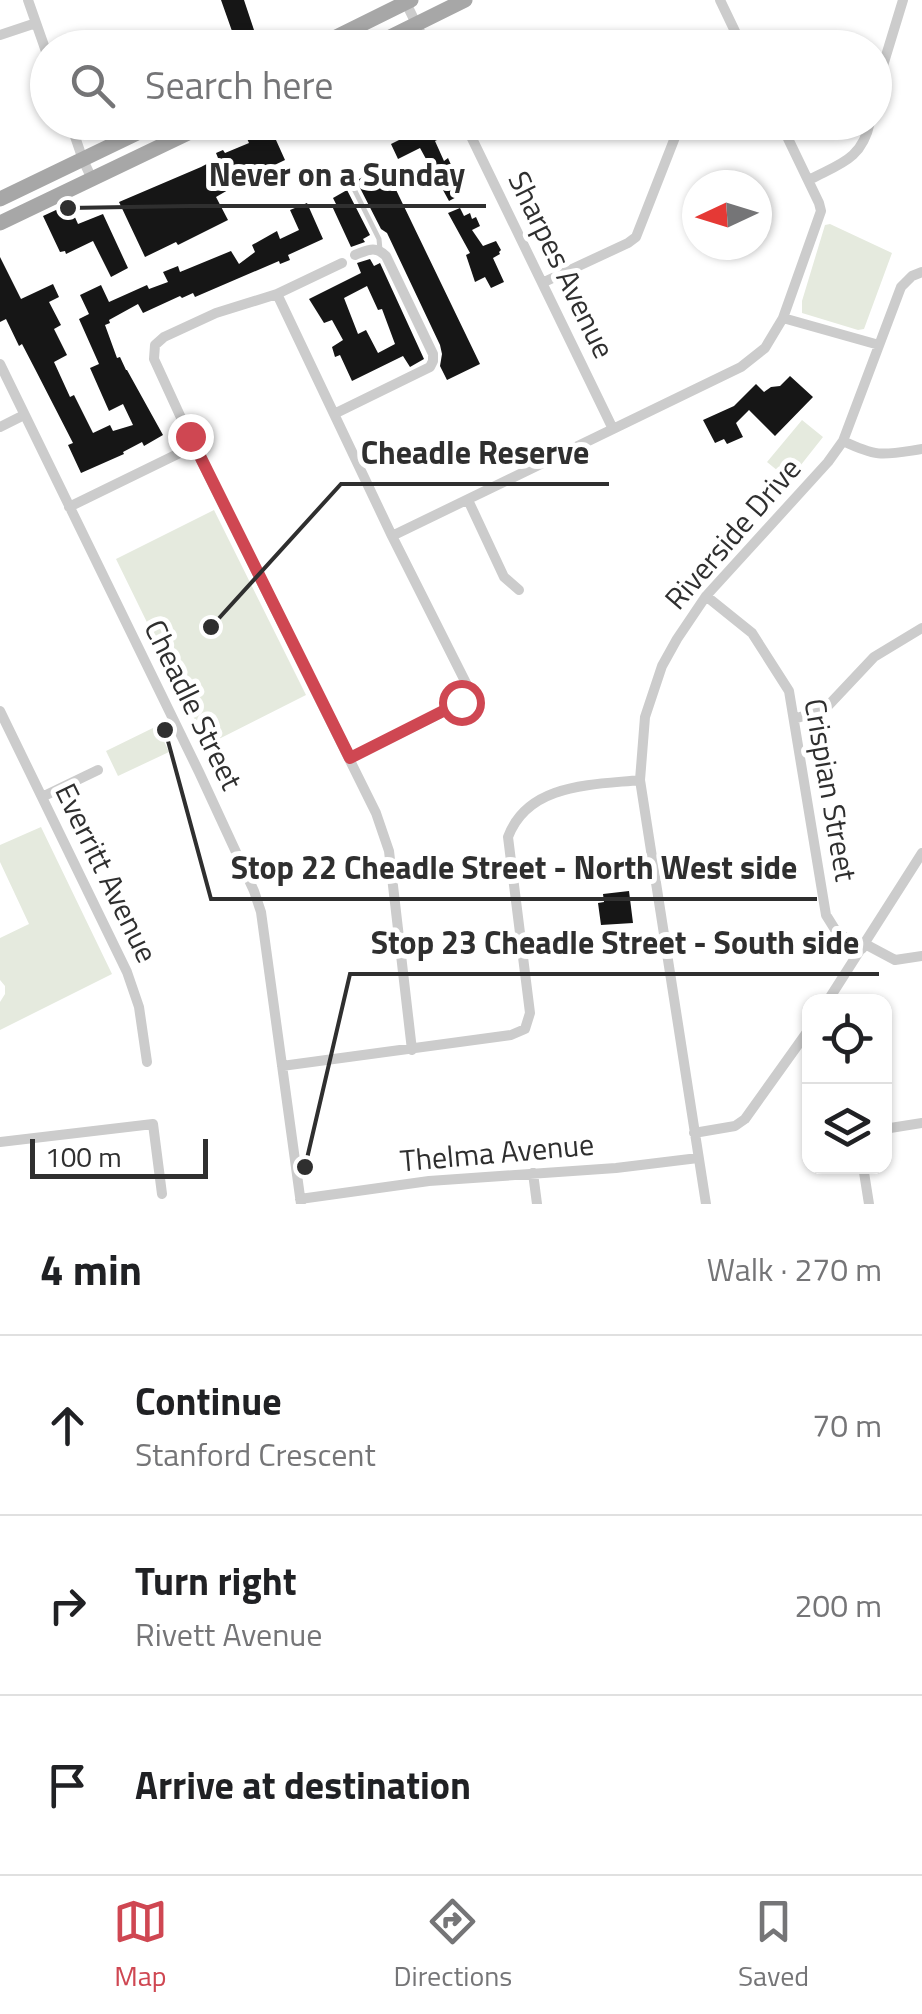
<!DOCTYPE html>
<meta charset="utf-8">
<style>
:root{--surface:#fff;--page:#f2f2f2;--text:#202124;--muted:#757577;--line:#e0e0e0;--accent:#cf4752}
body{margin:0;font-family:"Titillium Web",sans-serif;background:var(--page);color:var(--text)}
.controls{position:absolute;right:30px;bottom:30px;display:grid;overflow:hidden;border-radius:20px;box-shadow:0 2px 8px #0004}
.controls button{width:90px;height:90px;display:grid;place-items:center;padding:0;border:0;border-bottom:2px solid var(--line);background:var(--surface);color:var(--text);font:50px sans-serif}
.compass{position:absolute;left:682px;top:170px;width:90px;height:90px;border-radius:50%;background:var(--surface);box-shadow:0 2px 8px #0004;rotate:266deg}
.scale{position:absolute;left:30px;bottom:25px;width:178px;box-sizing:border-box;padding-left:10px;border:5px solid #2f2f2f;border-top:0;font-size:28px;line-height:35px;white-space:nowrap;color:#2f2f2f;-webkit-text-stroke:8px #fff;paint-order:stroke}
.stop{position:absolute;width:30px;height:30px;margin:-22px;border:8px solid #cf4752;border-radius:50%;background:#fff}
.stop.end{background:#cf4752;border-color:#fff;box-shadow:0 2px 10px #0008}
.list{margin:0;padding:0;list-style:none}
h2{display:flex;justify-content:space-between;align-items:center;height:130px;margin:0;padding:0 40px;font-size:42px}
h2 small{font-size:32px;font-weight:400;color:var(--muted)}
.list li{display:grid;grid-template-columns:65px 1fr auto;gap:30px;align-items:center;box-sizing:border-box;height:180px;padding:0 40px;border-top:2px solid var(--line)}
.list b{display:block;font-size:38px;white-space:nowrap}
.list p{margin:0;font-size:32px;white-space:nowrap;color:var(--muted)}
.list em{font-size:32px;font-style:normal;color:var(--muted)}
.icon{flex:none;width:55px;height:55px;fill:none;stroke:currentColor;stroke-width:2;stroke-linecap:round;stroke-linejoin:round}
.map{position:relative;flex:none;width:922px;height:1204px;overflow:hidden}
.search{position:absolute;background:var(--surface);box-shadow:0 2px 8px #0004;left:30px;right:30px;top:30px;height:110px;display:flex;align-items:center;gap:25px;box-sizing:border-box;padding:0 35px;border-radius:55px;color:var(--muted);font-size:38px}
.sheet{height:670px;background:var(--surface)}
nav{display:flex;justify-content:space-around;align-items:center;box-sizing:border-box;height:140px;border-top:2px solid var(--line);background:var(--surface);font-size:28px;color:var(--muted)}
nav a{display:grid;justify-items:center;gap:5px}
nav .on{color:var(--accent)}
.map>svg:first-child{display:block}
.green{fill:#e5eade}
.building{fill:#161616;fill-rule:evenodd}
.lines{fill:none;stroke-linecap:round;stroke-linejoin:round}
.lane{stroke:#ccc;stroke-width:5}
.street{stroke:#ccc;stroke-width:10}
.primary{stroke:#a7a7a7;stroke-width:15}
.route{stroke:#cf4752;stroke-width:12}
.labels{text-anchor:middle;stroke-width:10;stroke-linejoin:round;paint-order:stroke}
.street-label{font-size:30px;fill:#2f2f2f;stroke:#fff}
.leader{fill:none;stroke:#2f2f2f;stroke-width:4}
.callout-dot{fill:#2f2f2f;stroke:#fff;stroke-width:4}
.callout-label{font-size:32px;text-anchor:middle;font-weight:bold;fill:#2f2f2f;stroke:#fff;stroke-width:10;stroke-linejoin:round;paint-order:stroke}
</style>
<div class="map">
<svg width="922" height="1204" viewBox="0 0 922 1204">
<rect width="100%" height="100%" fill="#fff"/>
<path class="green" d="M830 224 892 253 864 329 858 330 802 313V301L825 225Z
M802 420 823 437 789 480 767 462Z
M214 510 306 695 207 745 116 559Z
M157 726 169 752 118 776 106 751Z
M41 827 112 974 0 1030V1002L5 994V986L0 980V938L29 924 0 862V845Z"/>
<path class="building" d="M221 0H244L260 48H238Z
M400 122H439L443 130 440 132 443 137 435 141 444 161 448 158 452 167 450 169 462 194 449 201 420 148 398 159 391 144 399 140 393 126Z
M273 127 279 138 276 140 285 160 262 171 260 167 225 185 228 190 216 197 228 220 178 245 176 242 145 257 119 202 201 167 218 158 216 153 223 150 225 153 249 143 245 134 254 130 257 134Z
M385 167 480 364 447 380 440 366 442 354 440 345 387 233 381 229 358 184 360 183 359 179Z
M347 190 370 235 363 239 365 242 351 247 332 206 336 204 333 198Z
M307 203 323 239 288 255 290 260 280 264 279 261 195 297 193 293 182 298 180 296 143 313 138 304 109 320 110 323 105 325 117 358 120 357 126 370H127L163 435 144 446 142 442 123 452 124 454 81 473 68 445 73 443 35 369 22 344 19 346 6 319 0 322V257L21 299 53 284 59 297 49 302 61 325 54 329 67 355 54 362 70 397 74 395 93 433 110 425 113 431 133 425 123 404 109 411 90 368 99 364 79 319 89 314 80 295 101 285 109 302 147 285 149 289 168 282 163 272 178 266 180 272 231 251 239 264 255 252 252 245 277 231 280 239 299 230 290 210Z
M69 204 78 224 103 214 128 268 111 277 93 241 66 254 65 251 60 252 43 216Z
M460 208 464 216 470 213 472 219 476 217 480 226 472 230 483 246 496 241 501 250 499 252 500 254 493 258 504 282 491 288 485 277 475 282 466 255 470 253 448 213Z
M370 259 374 266 380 263 424 359 410 367 403 356 352 381 340 355 335 357 332 347 343 340 332 320 324 323 309 299 361 273 357 263ZM367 286 378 310 382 309 395 344 378 353 366 330 358 334 344 298Z
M790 376 813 397 775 436 749 410 736 423 743 437 727 444 724 439 715 443 703 420 734 406 756 384 764 392 771 387 780 386Z
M629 891 633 923 601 925 598 903 604 902 603 894Z"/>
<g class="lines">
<path class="lane" d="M353 187 379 239 380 250"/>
<path class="street" d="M28 0 48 57
M720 0 743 48
M406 3 428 48
M0 35 36 23
M717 48 737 36
M874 95 903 0
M70 122 83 160 92 179
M464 122 613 429
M809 180C839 164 862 160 870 122
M342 263 277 294 216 313 164 337 155 345 154 359 194 446 376 813 389 851 412 1050
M542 283 628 243 636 237 681 122
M277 294 392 536 468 687 466 697 461 703 350 758
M783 318 879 345
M0 364 199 772 254 891 261 912 301 1204
M334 414 430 367 433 361V354L386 256C375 245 368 250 355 255
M0 427 24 415
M843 441C879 458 883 455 922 449
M468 500 504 577 519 590
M69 507 194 446
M392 536 741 367 765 348 783 318 821 211 819 203 780 122
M706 596 752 633 789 691 826 915 836 931 862 949
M0 711 127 972 139 1007 147 1062
M794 719 825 709 874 657 922 628
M42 797 98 770
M865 944 895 960 922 956
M827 1002 922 853
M282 1066 511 1035 525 1029 530 1013 508 837C528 783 592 785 640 780
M884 1129 922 1123
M694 1133 735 1126 745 1119 810 1028
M0 1142 153 1124 162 1194
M863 1166 869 1204
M533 1173 537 1204
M300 1199 429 1181 616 1168 698 1158
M706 1204 640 780 645 717 662 666 677 639 706 596 828 462 843 441 901 287 912 276 922 272"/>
<path class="primary" d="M314 48 411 0
M368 48 465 0
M0 199 160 122
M0 223 211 122"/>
</g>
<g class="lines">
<path class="route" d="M190 436 350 758 461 702"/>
</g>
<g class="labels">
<g class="street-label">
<text transform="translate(561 265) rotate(64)" y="10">Sharpes Avenue</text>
<text transform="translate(733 534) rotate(-49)" y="10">Riverside Drive</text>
<text transform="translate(193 705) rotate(64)" y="10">Cheadle Street</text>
<text transform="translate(830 790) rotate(80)" y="10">Crispian Street</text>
<text transform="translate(106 873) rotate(64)" y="10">Everritt Avenue</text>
<text transform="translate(497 1153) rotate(-5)" y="10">Thelma Avenue</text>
</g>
</g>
<path class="leader" d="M68 208L189 206H486M211 627L341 484H609M165 730L211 899H817M305 1167L350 974H879"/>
<g class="callout-dot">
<circle cx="68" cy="208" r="10"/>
<circle cx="211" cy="627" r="10"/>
<circle cx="165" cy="730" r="10"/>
<circle cx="305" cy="1167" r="10"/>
</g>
<g class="callout-label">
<text x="337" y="186">Never on a Sunday</text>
<text x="475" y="464">Cheadle Reserve</text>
<text x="514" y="879">Stop 22 Cheadle Street - North West side</text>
<text x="615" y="954">Stop 23 Cheadle Street - South side</text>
</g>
</svg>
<div class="controls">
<button><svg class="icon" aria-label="locate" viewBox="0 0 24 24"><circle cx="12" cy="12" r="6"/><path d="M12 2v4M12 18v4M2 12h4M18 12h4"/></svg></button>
<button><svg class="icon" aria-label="layers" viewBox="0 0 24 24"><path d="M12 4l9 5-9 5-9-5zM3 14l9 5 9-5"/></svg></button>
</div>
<svg class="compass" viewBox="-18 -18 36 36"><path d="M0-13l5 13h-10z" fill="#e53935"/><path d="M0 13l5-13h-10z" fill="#757577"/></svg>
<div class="scale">100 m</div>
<div class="stop" style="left:461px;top:702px"></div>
<div class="stop end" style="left:190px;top:436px"></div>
<div class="search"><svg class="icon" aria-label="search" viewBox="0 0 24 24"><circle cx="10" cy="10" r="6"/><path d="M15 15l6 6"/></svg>Search here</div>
</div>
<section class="sheet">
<h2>4 min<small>Walk · 270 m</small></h2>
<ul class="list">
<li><svg class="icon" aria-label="ahead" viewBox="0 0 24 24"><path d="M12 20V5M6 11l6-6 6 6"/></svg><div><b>Continue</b><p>Stanford Crescent</p></div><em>70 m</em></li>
<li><svg class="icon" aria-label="right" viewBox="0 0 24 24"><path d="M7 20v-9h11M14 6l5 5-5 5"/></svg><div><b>Turn right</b><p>Rivett Avenue</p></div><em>200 m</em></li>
<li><svg class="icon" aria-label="arrive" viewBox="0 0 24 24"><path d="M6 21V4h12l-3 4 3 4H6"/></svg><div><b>Arrive at destination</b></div></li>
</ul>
</section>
<nav>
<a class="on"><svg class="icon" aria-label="map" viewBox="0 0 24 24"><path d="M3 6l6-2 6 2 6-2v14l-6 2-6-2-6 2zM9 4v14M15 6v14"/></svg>Map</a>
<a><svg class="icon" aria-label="directions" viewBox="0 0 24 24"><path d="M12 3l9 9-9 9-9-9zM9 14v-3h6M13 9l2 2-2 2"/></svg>Directions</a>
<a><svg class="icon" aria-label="saved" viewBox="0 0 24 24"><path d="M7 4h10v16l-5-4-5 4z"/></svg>Saved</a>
</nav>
